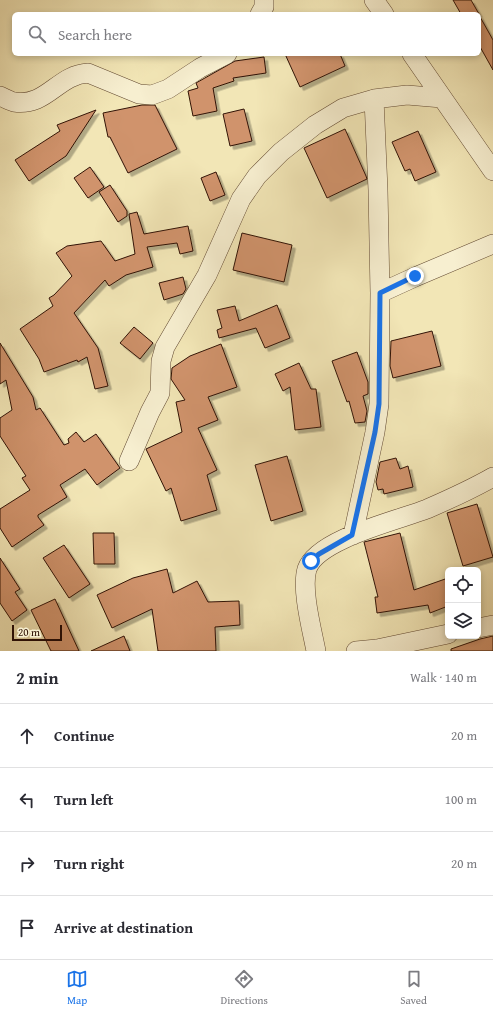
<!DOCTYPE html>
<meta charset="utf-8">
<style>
:root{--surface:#fff;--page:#f7f7f7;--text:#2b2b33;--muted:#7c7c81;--line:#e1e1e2;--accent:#1a73e8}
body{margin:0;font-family:"Gentium Book Plus",serif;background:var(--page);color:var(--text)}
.controls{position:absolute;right:12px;bottom:12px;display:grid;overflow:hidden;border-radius:6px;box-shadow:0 2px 6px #0003}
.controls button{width:36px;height:36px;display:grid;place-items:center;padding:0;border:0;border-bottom:1px solid var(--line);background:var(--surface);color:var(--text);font:20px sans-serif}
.scale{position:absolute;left:12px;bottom:10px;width:50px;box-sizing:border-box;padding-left:4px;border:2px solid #311305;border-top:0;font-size:11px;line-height:14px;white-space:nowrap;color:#311305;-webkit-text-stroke:3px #f7efd0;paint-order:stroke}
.stop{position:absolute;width:12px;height:12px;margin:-9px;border:3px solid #1a73e8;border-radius:50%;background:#fff}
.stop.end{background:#1a73e8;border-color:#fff;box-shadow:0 1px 4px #0008}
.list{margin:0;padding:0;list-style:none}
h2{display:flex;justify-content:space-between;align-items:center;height:52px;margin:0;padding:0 16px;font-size:17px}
h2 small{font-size:13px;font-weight:400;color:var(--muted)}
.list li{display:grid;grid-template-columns:26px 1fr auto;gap:12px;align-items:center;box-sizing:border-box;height:64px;padding:0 16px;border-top:1px solid var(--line)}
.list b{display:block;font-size:15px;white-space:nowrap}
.list em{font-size:13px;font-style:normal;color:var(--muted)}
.icon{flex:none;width:22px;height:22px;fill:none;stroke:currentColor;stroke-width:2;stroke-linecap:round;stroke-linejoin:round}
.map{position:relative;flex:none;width:493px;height:651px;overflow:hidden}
.search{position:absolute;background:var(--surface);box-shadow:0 2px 6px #0003;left:12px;right:12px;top:12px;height:44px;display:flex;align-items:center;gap:10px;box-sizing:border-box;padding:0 14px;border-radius:6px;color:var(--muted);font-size:15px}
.sheet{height:308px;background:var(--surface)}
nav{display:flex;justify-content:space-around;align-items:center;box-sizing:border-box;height:56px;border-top:1px solid var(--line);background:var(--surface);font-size:11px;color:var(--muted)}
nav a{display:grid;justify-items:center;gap:2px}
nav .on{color:var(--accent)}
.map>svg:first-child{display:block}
.building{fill:#d0936c;stroke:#311305;filter:url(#shadow)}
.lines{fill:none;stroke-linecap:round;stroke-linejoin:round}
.minor-casing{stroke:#614831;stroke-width:20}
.minor{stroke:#f7efd0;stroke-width:19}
.route{stroke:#1a73e8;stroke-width:5}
</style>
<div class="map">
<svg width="493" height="651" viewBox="0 0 493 651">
<defs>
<filter id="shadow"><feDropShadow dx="3.5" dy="3.5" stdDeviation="0" flood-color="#0004"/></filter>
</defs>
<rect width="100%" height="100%" fill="#f2e6b6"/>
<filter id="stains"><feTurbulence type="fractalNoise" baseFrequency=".005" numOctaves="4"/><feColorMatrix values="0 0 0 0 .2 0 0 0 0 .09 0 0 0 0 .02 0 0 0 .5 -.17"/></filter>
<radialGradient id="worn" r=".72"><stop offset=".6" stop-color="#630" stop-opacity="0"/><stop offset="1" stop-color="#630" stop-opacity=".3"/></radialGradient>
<path class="building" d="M453 0H471L479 14H461Z
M479 15 493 40V70L479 45Z
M285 54H340L345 66 300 87Z
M264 57 266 73 233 78 234 81 213 88 217 111 193 116 188 91 198 88 196 83 235 61Z
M142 105H155L177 149 128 173 110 137H108L103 113Z
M244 109 252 141 230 146 223 114Z
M96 110 66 156 29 181 15 160 60 131 57 125Z
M345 129 366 176 367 179 327 198 304 148Z
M418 131 436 172 415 181 410 169 405 171 392 142Z
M90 167 104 187 88 198 74 178Z
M216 172 225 195 210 201 201 178Z
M110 185 127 211V216L118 222 99 192Z
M137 212 144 234 188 226 193 251 180 254 177 243 147 247 153 267 126 275 109 286 105 280 74 313 98 348 108 386 95 389 87 357 78 362 77 360 44 372 39 359 20 329 53 306 49 298 54 295 72 276 56 253 67 246 101 241 115 261 135 254 129 214Z
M242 233 292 245 284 282 233 270Z
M183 277 186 289 183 294 164 300 159 283Z
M277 305 290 338 265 348 256 328 219 338 217 330 222 328 217 310 235 306 239 321Z
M134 327 153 343 140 359 120 343Z
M432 331 441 366 393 378 390 366 391 341Z
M0 343 33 397 36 410 40 408 64 445 69 443 68 439 76 432 84 442 96 434 120 468 97 485 85 469 60 485 67 497 38 515V517L44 525 12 547 0 528V509L30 490 22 478 26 476 0 436V418L12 410 6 380 0 384Z
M221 344 237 387 208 397 218 420 198 428 217 470 207 475 217 510 181 521 171 488 166 491 146 449 182 432 176 402 185 400 171 379 172 368 190 356Z
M357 352 368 382V394L363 396 367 411 365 422 355 423 349 401 347 402 332 361Z
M299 363 311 389H316L321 427 295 430 290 387 283 391 275 374Z
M287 456 303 511 271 521 255 465Z
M396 458 400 469 408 466 413 487 384 494 383 489 378 490 376 482 380 462Z
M477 504 493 557 463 566 447 513Z
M93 533H114L115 564H94Z
M400 533 414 590 448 578V606L430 613 428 605 377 613 375 597H378L364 542Z
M64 545 90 584 69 598 43 558Z
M0 558 20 589 15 592 27 610 12 621 0 603Z
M167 569 173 593 197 581 208 602 239 601 240 625 215 627 216 651H158L152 609 112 628 97 595 133 578Z
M55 599 79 651H51L31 610Z
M124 636 130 651H91Z
M493 636V651H451V649L480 639Z"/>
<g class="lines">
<g class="minor-casing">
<path id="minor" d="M374 0 384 14
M260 14 264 7V0
M412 54 493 171
M0 96C4 98 10 101 14 102 47 107 57 75 88 73L139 94 152 95 168 89 200 68 227 54
M380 293 415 277 493 244
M129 461 150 412 160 393 161 361 165 347 207 275 241 199 257 176 281 152 315 125 343 108 374 99 407 95 442 98
M353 535 375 432 379 404 380 293 378 190 374 99
M478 628 493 625
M316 651C312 630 301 589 307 569 317 539 399 520 427 509 450 499 472 489 493 477
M356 651 377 649 448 634"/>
</g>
<use href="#minor" class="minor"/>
</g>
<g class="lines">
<path class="route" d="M311 561 319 554 352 535 375 432 379 404 380 293 415 276"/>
</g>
<rect width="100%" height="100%" filter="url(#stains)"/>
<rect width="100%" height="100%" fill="url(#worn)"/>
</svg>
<div class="controls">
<button><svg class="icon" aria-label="locate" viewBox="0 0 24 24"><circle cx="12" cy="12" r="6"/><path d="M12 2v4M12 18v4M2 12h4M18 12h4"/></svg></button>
<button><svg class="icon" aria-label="layers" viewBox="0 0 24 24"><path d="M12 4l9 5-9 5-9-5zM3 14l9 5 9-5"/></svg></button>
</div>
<div class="scale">20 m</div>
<div class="stop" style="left:311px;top:561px"></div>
<div class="stop end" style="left:415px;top:276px"></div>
<div class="search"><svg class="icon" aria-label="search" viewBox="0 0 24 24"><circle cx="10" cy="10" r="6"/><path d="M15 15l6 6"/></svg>Search here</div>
</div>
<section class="sheet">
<h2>2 min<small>Walk · 140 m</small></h2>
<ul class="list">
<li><svg class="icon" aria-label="ahead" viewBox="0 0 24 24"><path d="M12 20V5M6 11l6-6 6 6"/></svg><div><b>Continue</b></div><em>20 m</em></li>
<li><svg class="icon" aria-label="left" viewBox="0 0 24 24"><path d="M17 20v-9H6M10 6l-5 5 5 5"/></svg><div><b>Turn left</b></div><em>100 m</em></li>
<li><svg class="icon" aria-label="right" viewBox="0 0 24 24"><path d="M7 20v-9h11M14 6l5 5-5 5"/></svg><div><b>Turn right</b></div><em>20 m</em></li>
<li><svg class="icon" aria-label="arrive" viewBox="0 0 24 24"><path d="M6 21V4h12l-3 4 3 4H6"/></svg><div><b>Arrive at destination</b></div></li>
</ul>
</section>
<nav>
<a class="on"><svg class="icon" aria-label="map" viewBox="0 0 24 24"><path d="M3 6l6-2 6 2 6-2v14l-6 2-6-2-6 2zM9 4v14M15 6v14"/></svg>Map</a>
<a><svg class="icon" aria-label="directions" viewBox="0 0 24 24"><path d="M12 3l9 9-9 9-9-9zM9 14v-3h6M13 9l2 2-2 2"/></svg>Directions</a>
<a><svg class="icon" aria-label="saved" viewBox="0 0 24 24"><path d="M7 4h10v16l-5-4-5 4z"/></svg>Saved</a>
</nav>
